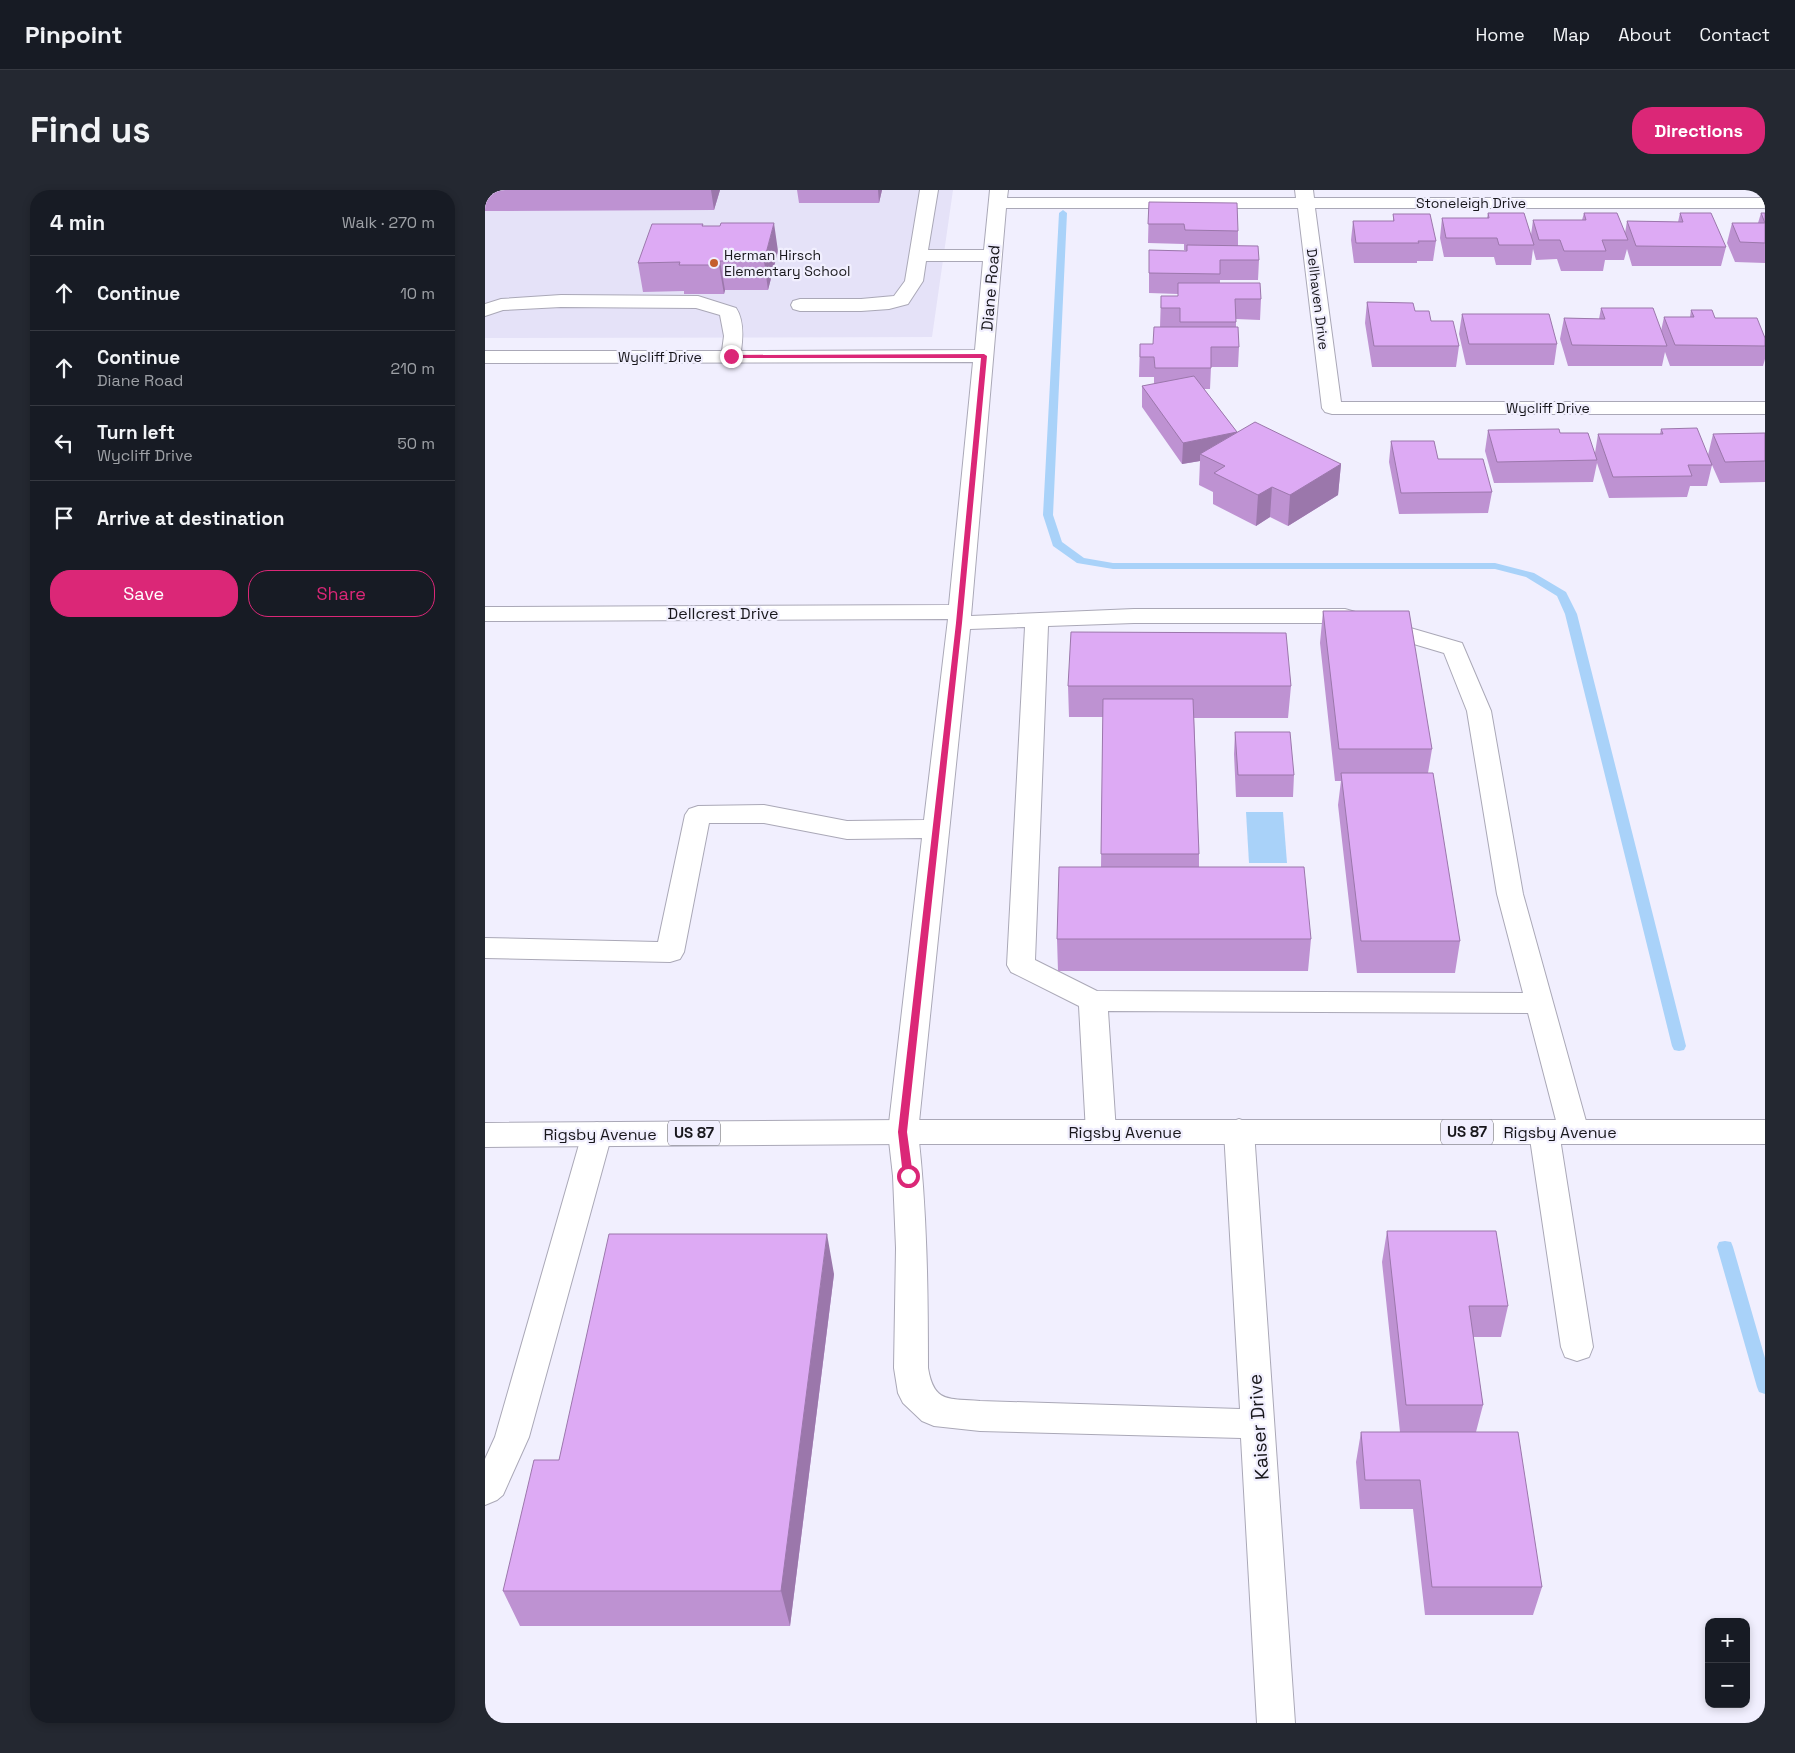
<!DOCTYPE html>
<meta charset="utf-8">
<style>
:root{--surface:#171b24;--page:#242831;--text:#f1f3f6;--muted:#9ea1a6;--line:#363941;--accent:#db2777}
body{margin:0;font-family:"Space Grotesk",sans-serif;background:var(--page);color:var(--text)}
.controls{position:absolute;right:15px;bottom:15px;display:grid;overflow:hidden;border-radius:10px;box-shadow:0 2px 8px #0003}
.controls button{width:45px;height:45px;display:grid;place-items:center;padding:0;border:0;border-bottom:1px solid var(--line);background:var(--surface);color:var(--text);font:25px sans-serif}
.stop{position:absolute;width:15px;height:15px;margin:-11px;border:4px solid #db2777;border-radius:50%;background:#fff}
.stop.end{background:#db2777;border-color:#fff;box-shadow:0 1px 5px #0008}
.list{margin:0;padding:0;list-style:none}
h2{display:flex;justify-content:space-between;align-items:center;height:65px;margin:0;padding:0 20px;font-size:21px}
h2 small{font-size:16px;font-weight:400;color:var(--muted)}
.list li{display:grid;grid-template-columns:32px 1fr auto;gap:15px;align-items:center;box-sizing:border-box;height:75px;padding:0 20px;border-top:1px solid var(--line)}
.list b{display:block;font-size:19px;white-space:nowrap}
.list p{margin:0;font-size:16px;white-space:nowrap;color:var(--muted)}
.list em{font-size:16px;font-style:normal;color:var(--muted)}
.actions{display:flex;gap:10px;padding:15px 20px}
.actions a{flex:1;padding:11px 0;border:1px solid var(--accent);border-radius:20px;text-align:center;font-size:18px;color:var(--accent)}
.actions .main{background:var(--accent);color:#fff}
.icon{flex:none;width:28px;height:28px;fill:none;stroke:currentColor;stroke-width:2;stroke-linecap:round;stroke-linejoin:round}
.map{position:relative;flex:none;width:1280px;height:1533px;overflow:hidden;border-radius:20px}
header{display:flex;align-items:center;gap:30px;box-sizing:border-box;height:70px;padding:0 25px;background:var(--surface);border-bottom:1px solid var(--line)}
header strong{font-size:24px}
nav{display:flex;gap:28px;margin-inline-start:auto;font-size:18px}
.intro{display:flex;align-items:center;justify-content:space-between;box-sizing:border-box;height:120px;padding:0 30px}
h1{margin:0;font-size:35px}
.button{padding:12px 22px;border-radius:20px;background:var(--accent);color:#fff;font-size:18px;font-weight:700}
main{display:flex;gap:30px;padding:0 30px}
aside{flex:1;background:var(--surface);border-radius:20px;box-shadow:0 2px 8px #0003}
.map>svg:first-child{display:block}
.built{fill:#e5e2f8}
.water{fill:#a9d2f9}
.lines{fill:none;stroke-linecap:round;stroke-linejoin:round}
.stream{fill:#a9d2f9;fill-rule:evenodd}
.minor-casing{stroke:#aaa8b7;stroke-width:2}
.major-casing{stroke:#aaa8b7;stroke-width:2}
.minor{fill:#fff;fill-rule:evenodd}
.major{fill:#fff;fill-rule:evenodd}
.wall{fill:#be92d2}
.shaded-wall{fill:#9b77ab}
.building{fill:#ddaaf4;stroke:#9b77ab}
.route{fill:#db2777}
.poi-dot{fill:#c45f2d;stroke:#f1effe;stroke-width:2}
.labels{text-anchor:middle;stroke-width:4.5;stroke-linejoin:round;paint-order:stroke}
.far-street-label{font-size:14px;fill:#18171c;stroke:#f1effe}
.far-poi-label{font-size:14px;fill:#18171c;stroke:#f1effe;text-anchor:start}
.shield{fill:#f1effe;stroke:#595860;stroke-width:1}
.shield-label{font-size:15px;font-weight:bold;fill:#18171c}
.street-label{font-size:16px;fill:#18171c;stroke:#f1effe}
.near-street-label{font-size:19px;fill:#18171c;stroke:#f1effe}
</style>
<header>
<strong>Pinpoint</strong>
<nav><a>Home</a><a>Map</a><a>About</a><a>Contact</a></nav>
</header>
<div class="intro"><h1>Find us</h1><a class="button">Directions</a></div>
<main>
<aside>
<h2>4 min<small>Walk · 270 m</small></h2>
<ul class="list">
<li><svg class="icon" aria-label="ahead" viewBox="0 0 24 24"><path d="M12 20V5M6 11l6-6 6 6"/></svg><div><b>Continue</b></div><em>10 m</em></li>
<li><svg class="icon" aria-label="ahead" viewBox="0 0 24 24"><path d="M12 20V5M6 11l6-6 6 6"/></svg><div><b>Continue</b><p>Diane Road</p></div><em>210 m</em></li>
<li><svg class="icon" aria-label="left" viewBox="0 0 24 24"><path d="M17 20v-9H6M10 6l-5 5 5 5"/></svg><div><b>Turn left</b><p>Wycliff Drive</p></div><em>50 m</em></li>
<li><svg class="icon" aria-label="arrive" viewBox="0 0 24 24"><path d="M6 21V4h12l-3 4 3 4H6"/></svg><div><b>Arrive at destination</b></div></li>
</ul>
<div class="actions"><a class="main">Save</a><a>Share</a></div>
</aside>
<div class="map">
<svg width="1280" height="1533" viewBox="0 0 1280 1533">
<rect width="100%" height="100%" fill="#f1effe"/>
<path class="built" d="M0 0H468L447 147 0 148Z"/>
<path class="water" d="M761 622H798L802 673H764Z"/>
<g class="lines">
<path class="stream" d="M578 20 582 23 568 325 577 352 599 368 628 373H1010L1049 383 1081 402 1092 424 1201 856 1199 860 1194 861 1189 860 1187 856 1080 424 1072 406 1041 387 1010 379H628L592 373 568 356 558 325 574 23Z
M1240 1051 1246 1052 1248 1057 1280 1168V1204L1274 1202 1272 1197 1232 1057 1234 1052Z"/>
<g class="minor-casing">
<path id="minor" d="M435 0H453L443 60H499L505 0H523L522 8H811L810 0H828L829 8H1280V18H830L856 212H1280V224H847L840 222 837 218 813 18H521L486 426 649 419H860L977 453 1006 521 1038 704 1104 942 1100 950 1089 954 1078 950 1074 942 1043 823 623 821 631 942 627 950 616 954 605 950 601 942 594 816 526 782 522 775 540 437 485 439 433 942C442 1021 443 1099 443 1178 449 1214 464 1208 495 1211L755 1219 739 941 743 933 754 929 765 933 769 941 810 1533H772L756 1248 495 1241 449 1236 437 1231 418 1213 413 1203 409 1178 411 1058 408 986 403 942 437 648 362 649 279 633H224L199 762 195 769 185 772 0 768V748L173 752 200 625 204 619 213 616 279 615 362 631 439 630 463 429 0 431V417L464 415 488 172 0 173V161H237L239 146 235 125 211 118 76 117 18 120 0 126V114L16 109 76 105 213 106 251 118C259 130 258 147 256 161L490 160 498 71H441L438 91 423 114 404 119 376 121H315L308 119 306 115 308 111 315 109H376L409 106 420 91ZM649 433H858L959 463 982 521 1012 704 1038 803 612 801 550 770 563 436Z
M1059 930 1070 934 1074 942 1108 1157 1104 1167 1092 1171 1080 1167 1076 1157 1044 942 1048 934Z
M112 932 123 936 127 944 44 1247 18 1305 12 1310 0 1315V1269L10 1247 97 944 101 936Z"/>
</g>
<g class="major-casing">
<path id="major" d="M418 930H1280V954H418L0 957V933Z"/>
</g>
<use href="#minor" class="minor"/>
<use href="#major" class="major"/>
</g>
<path class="wall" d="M0 0H235L229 20 0 21Z
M312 0H397L394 13H314Z
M664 12 753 41V56L774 70 773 90H735V93L776 109 775 130 751 129V137L754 157 753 177H726L725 199H719L752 242 856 274 853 305 803 336 785 327 771 336 728 314V302L714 295 715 271 697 274 657 217V196L669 194V187H654L655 154H668L675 137 676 106H693V104L664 103V60L702 61 699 60V54L663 53Z
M1003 23 1046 45 1048 30H1097L1099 23 1140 43 1142 31 1193 32 1195 23 1241 57 1236 76H1147L1142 59 1139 70H1120L1118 81H1076L1072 69 1051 70 1048 59 1046 75H1011L1009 67H959L955 48 957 28H1002Z
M1276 23H1280V73L1250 72 1242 53 1247 33H1273Z
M908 24 951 51 948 71H932V73H869L866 50 868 31H908Z
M218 34V36L293 61 283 100H240L239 104H199V101L158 102 153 73Z
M882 112 930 121 946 131 974 156 971 177H887L880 133Z
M1116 118 1176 141 1179 127H1205L1206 120 1230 128 1280 148V169L1278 176H1185L1180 162 1177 176H1083L1075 149 1079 128 1114 129Z
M977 124 1072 154 1069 175H981L974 144Z
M1176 239 1223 265 1228 244 1280 243V292L1235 293 1227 275 1222 296H1205L1202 307 1124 308 1112 273 1108 292 1009 293 1000 261 1003 240 1075 243 1110 263 1113 244H1175Z
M906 251 953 269 1007 302 1003 323 914 324 904 272Z
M838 421 947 559 943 583 975 751 970 783H872L853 615 856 591H850L835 453Z
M583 496H806L803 528H709L714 664V677L826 749 823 781H573L572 749 616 677 618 527H584Z
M750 542 809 585 808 607H751L749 564Z
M902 1041 1023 1116 1016 1147H988L998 1215 991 1242 1057 1397 1048 1425H940L928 1319H875L871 1272 876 1242H915L897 1072Z
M349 1084 305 1436H35L18 1401Z"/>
<path class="shaded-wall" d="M226 0H235L229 20Z
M393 0H397L394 13Z
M289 33 293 61 283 100 279 71Z
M235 71 240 100 239 104 234 75Z
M752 242 715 264V271L697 274 698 253Z
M856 274 853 305 803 336 805 305Z
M787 297 785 327 771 336 773 305Z
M342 1044 349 1084 305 1436 296 1401Z"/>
<path class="building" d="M664 12 752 13 753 41 700 40 699 34H663Z
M1003 23H1039L1049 55H1014L1012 48H961L957 28H1004Z
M1099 23H1132L1143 50H1117L1121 61H1079L1075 50H1054L1048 30H1101Z
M1195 23H1226L1241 57 1151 56 1142 31 1198 32Z
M1276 23H1280V33Z
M908 24H945L951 51H933L934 53H871L868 31H909Z
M236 33H289L279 71H235L234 75H194L195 72 153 73 167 34H218L217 36H235Z
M1247 33H1280V53L1255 52Z
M702 55 773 56 774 70H735V84L664 83V60L702 61Z
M693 93H775L776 109H750L751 132H695V118H676V106H693Z
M882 112 928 113 930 121H944L946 131H968L974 156H889Z
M1116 118H1168L1182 156 1087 155 1079 128 1120 129Z
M1206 120H1227L1230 128H1272L1280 148V156L1190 155 1179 127H1209Z
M977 124H1064L1072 154H984Z
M669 137H753L754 157H726V178H670L669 167H655V154H668Z
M709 186 752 242 698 253 657 196Z
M770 232 856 274 805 305 787 297 773 305 729 283 740 276 715 264Z
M1212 238 1227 275H1203L1207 286 1128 287 1113 244H1178L1176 239Z
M1074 239 1075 243H1103L1112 270 1012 272 1003 240Z
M1280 243V271L1240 272 1228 244Z
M906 251H949L953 269H998L1007 302 916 303Z
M838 421H924L947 559H854Z
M586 442 801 443 806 496H583Z
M618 509H708L714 664H616Z
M750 542H805L809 585H753Z
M856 583H948L975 751H876Z
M574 677H819L826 749H572Z
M902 1041H1011L1023 1116H984L998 1215H921Z
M124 1044H342L296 1401H18L49 1270H74Z
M876 1242H1033L1057 1397H947L935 1290H880Z"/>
<path class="route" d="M499 164 502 166 477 433 422 942 428 986 423 990 418 986 413 942 471 433 496 168H246L243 166 246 165Z"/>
<circle class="poi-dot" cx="229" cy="73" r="5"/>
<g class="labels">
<g class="far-street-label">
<text x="986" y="18">Stoneleigh Drive</text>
<text transform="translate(833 109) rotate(83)" y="5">Dellhaven Drive</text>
<text x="175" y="172">Wycliff Drive</text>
<text x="1063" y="223">Wycliff Drive</text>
</g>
<g class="far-poi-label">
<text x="239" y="70">Herman Hirsch<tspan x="239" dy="16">Elementary School</tspan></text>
</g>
<g class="shield">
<rect x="956" y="929.5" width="52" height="25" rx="4"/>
<rect x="183" y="930.5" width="52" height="25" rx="4"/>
</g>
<g class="shield-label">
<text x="982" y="947">US 87</text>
<text x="209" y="948">US 87</text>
</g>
<g class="street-label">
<text transform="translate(505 98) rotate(-85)" y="6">Diane Road</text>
<text x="238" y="429">Dellcrest Drive</text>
<text x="640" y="948">Rigsby Avenue</text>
<text x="1075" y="948">Rigsby Avenue</text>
<text x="115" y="950">Rigsby Avenue</text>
</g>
<g class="near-street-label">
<text transform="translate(773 1237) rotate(-94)" y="7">Kaiser Drive</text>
</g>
</g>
</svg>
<div class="controls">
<button>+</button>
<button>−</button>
</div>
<div class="stop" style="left:423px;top:986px"></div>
<div class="stop end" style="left:246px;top:166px"></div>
</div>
</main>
